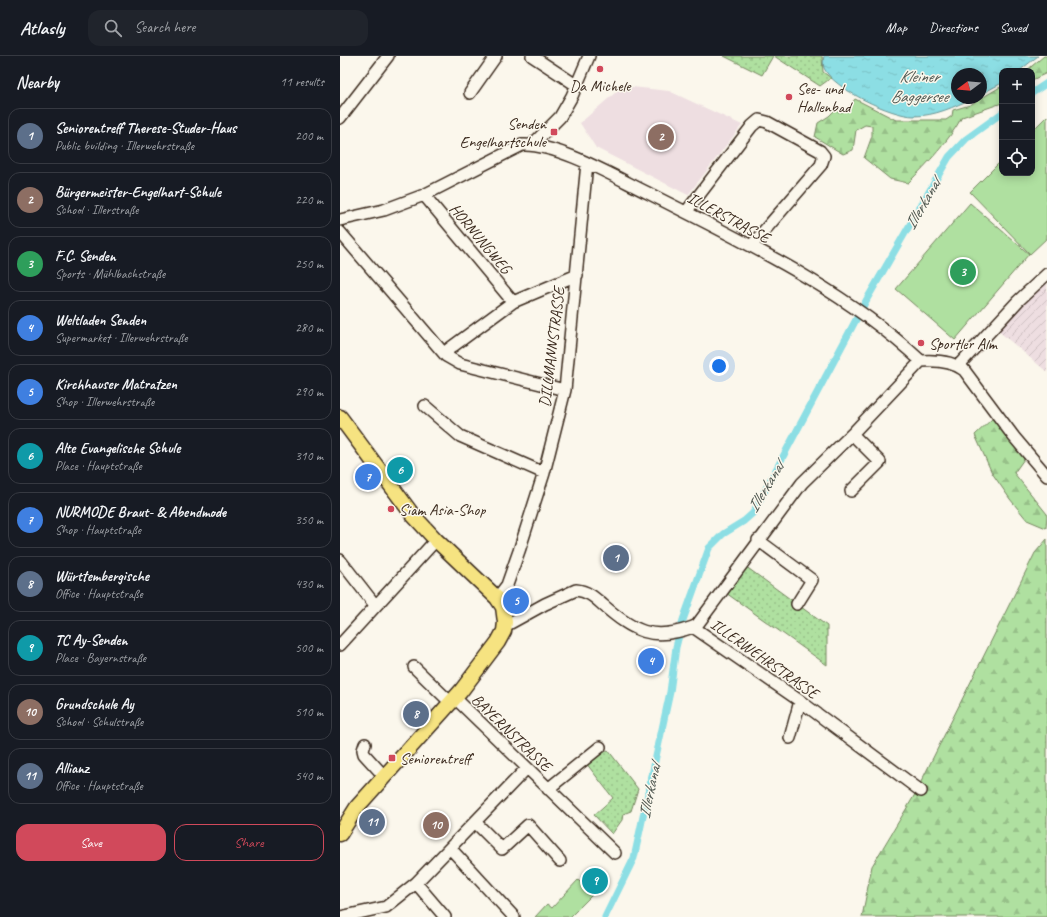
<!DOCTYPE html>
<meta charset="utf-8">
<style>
:root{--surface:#171b24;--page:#20242c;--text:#f1f3f6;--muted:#9ea1a6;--line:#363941;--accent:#d1495b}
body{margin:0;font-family:Caveat,sans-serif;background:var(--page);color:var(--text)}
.controls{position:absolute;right:12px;top:12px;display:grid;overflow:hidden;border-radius:8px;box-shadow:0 2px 10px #0003}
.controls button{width:36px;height:36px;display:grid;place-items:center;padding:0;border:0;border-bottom:1px solid var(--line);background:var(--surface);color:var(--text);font:20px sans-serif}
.compass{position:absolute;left:611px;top:12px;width:36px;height:36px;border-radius:50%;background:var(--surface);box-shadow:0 2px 10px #0003;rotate:254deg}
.you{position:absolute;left:379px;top:310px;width:14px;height:14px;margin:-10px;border:3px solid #fff;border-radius:50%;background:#1a73e8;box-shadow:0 0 0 6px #1a73e833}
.badge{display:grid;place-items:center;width:26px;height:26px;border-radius:50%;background:var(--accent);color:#fff;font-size:13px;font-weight:700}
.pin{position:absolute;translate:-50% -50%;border:2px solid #fff;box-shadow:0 1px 4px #0006}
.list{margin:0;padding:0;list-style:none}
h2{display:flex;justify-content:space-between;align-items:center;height:52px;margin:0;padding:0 16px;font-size:17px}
h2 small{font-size:13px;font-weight:400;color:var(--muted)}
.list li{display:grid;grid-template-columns:26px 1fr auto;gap:12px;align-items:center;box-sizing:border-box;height:56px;margin:0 8px 8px;padding:0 8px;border:1px solid var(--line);border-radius:12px}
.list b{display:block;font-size:15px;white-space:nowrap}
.list p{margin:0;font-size:13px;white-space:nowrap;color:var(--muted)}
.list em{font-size:13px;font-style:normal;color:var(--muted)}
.actions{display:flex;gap:8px;padding:12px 16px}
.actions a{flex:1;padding:9px 0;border:1px solid var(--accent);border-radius:12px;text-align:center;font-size:14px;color:var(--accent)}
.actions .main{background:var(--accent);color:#fff}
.icon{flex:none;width:22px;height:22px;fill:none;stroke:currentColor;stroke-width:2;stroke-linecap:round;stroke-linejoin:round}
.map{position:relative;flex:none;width:707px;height:861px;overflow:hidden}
header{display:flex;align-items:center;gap:24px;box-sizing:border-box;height:56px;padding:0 20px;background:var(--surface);border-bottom:1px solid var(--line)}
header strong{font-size:19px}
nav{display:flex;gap:22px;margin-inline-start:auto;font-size:14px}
.search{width:280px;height:36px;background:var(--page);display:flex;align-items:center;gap:10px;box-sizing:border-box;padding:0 14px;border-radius:12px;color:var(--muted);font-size:15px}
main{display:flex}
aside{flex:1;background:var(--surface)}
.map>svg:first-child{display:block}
.built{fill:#eedee1}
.industrial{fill:url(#industrial-furrows)}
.grass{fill:url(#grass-dots);stroke:#75855f}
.forest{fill:url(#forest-firs);stroke:#75855f}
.garden{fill:#afe0a0;stroke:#75855f}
.water{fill:url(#water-ripples);stroke:#6c9695}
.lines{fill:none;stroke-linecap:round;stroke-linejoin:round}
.canal{stroke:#8cdee4;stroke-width:7}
.minor-casing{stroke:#3b2a1e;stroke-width:14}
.major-casing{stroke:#3b2a1e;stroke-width:17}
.minor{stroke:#fbf7ec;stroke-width:11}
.major{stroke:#f6e381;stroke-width:14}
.poi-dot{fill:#d1495b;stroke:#fbf7ec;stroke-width:1.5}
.labels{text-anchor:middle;stroke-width:3;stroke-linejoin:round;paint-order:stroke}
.poi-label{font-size:16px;fill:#3b2a1e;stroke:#fbf7ec;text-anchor:start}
.street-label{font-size:16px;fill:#3b2a1e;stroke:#fbf7ec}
.water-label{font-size:17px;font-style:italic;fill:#4f5750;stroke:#fbf7ec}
</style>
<header>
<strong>Atlasly</strong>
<div class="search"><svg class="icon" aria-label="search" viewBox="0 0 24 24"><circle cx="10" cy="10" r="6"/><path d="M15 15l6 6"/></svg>Search here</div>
<nav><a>Map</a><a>Directions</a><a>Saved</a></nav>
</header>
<main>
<aside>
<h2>Nearby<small>11 results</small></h2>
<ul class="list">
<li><span class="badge" style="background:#5c6f8a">1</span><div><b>Seniorentreff Therese-Studer-Haus</b><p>Public building · Illerwehrstraße</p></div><em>200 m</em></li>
<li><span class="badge" style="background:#8d6e63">2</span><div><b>Bürgermeister-Engelhart-Schule</b><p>School · Illerstraße</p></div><em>220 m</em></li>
<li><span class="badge" style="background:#2e9e5b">3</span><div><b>F.C. Senden</b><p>Sports · Mühlbachstraße</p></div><em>250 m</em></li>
<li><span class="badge" style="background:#3f7fe0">4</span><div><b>Weltladen Senden</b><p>Supermarket · Illerwehrstraße</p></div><em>280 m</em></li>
<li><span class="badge" style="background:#3f7fe0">5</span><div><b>Kirchhauser Matratzen</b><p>Shop · Illerwehrstraße</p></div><em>290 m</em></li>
<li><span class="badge" style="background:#0f9aa8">6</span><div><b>Alte Evangelische Schule</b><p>Place · Hauptstraße</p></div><em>310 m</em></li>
<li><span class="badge" style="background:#3f7fe0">7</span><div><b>NURMODE Braut- &amp; Abendmode</b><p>Shop · Hauptstraße</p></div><em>350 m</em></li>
<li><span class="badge" style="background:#5c6f8a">8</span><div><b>Württembergische</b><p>Office · Hauptstraße</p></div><em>430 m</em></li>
<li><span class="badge" style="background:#0f9aa8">9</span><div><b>TC Ay-Senden</b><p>Place · Bayernstraße</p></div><em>500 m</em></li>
<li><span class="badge" style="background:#8d6e63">10</span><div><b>Grundschule Ay</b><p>School · Schulstraße</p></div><em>510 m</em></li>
<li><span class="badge" style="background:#5c6f8a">11</span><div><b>Allianz</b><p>Office · Hauptstraße</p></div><em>540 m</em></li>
</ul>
<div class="actions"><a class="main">Save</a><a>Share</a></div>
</aside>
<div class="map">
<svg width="707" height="861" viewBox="0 0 707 861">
<defs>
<pattern id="industrial-furrows" width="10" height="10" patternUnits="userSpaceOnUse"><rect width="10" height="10" fill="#eedee1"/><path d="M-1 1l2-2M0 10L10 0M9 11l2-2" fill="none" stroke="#cdbfc1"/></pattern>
<pattern id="grass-dots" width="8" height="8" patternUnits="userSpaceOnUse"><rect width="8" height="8" fill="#afe0a0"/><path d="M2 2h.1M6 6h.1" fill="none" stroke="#97c089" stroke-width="1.8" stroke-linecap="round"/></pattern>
<pattern id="forest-firs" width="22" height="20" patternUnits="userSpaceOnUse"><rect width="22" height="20" fill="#afe0a0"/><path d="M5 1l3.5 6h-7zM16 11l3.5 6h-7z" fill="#97c089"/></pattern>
<pattern id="water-ripples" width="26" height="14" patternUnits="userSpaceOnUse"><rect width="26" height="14" fill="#8cdee4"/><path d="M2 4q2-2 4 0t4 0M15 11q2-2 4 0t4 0" fill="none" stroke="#7abfc3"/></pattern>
</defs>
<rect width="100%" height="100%" fill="#fbf7ec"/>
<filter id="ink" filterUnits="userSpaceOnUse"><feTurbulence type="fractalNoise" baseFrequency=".025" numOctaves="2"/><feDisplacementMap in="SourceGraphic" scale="8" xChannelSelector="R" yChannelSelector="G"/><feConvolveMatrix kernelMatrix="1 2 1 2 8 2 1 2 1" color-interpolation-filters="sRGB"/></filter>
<g filter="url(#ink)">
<path class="built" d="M283 30 329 35 402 69 348 139 256 92 240 67Z"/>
<path class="industrial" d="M707 223V316L657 274Z"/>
<path class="grass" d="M384 0H433L422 19Z
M434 0H482L483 16 491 22 480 30Z
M405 510 487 570V609L386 537Z
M268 694 298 733 291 755 283 758 282 764 272 778 254 759 273 742 246 707Z"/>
<path class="forest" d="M704 0H707V17L692 24V15H686Z
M662 30V47L622 61C608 86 589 106 568 127L550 123 524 102 532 80V70L525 69 516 74 513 94 503 98 475 81 478 67 489 60 496 53H508L515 43 556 64H606L612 60 613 54 630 49Z
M653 362 684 403 674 417 707 458 706 472 687 464 670 443 652 417 635 379Z
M707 483V861H522L532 810 574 740 695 497Z"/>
<path class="garden" d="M707 60V182L690 198 630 136 662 104V117H692V75Z
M630 147 689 198 615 284 556 233Z
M238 824 253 838 230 861H195L207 848 212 852Z"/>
<path class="water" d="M484 0H698L679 15H662V27L641 38V18H617V42H633C614 51 595 60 574 60 552 60 493 33 484 12 483 8 483 4 484 0Z"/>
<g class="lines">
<path class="canal" d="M692 37 707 27
M265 861 294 802 330 636 336 591 343 564 369 492 383 478 404 465 413 457 527 243 609 101 626 83 662 57"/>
<g class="minor-casing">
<path id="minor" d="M192 0 236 29
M130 37 156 0
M0 62 48 0
M193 88 220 61 232 40 249 0
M84 139 173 246
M346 156 412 70 419 64 427 66 480 95 484 100 481 109 411 190
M0 164 44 154 84 139 182 89C217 87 275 121 308 137 402 185 503 232 581 305 596 304 612 305 624 314L674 381 707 420
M0 176 106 300 120 308 225 334
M106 300 109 293 173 246 237 219
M618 310 678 245 707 218
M85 350 120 380 204 417
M511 435 540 406 512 378
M418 484 472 524 457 548
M0 504 35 549
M157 542 167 529 179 495 204 417 225 334 247 107
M165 570 205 548 236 534C248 535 255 542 263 549 293 575 312 586 353 571L460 645 581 735
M353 571 357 569 462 427 512 378 581 305
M0 589 96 484
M74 611 111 647
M115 642 275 797
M450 682 460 645
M25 688 23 694 24 698 44 720
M208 733 260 691
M135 766 162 793 188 769 220 805
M110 792 174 861
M76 827 105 861
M0 861 46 851 76 827 186 713"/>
</g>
<g class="major-casing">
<path id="major" d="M0 361 72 458 96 484 157 542 163 551 165 566 164 575 158 586 121 635 17 751 0 778"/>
</g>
<use href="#minor" class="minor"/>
<use href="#major" class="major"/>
</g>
</g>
<g class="poi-dot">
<circle cx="260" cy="13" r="4"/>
<circle cx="449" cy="41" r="4"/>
<rect x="210" y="72" width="8" height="8" rx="2"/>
<circle cx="581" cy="287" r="4"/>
<circle cx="51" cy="453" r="4"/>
<rect x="48" y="698" width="8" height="8" rx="2"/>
</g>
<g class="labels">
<g class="poi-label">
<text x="260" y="35" text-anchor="middle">Da Michele</text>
<text x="457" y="38">See- und<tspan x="457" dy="18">Hallenbad</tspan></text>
<text x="206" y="73" text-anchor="end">Senden<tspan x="206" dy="18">Engelhartschule</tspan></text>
<text x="589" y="293">Sportler Alm</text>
<text x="59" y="459">Siam Asia-Shop</text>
<text x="60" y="708">Seniorentreff</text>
</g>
<g class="street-label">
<text transform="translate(389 161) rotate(28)" y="6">ILLERSTRASSE</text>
<text transform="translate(141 182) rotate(50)" y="6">HORNUNGWEG</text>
<text transform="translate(211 291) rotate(-83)" y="6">DILLMANNSTRASSE</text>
<text transform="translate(425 602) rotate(35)" y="6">ILLERWEHRSTRASSE</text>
<text transform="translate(172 676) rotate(44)" y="6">BAYERNSTRASSE</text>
</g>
<g class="water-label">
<text x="579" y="26">Kleiner<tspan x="579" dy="20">Baggersee</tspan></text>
<text transform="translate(582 148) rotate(-60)" y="6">Illerkanal</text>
<text transform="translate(425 431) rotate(-59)" y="6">Illerkanal</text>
<text transform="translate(309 735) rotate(-78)" y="6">Illerkanal</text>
</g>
</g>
</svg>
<div class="controls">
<button>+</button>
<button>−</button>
<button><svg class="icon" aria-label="locate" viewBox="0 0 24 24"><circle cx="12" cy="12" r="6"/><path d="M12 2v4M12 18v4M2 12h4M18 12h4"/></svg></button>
</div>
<svg class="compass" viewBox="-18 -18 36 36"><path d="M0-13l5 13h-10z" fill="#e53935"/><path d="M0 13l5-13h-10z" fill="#9ea1a6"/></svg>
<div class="you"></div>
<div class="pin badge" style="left:276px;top:502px;background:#5c6f8a">1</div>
<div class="pin badge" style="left:321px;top:81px;background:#8d6e63">2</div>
<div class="pin badge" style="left:623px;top:216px;background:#2e9e5b">3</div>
<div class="pin badge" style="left:311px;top:605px;background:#3f7fe0">4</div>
<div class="pin badge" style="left:176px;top:545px;background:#3f7fe0">5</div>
<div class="pin badge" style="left:60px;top:414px;background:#0f9aa8">6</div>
<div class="pin badge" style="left:28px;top:421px;background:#3f7fe0">7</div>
<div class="pin badge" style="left:76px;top:658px;background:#5c6f8a">8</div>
<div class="pin badge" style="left:255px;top:825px;background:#0f9aa8">9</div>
<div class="pin badge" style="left:96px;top:769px;background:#8d6e63">10</div>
<div class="pin badge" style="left:32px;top:766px;background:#5c6f8a">11</div>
</div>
</main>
